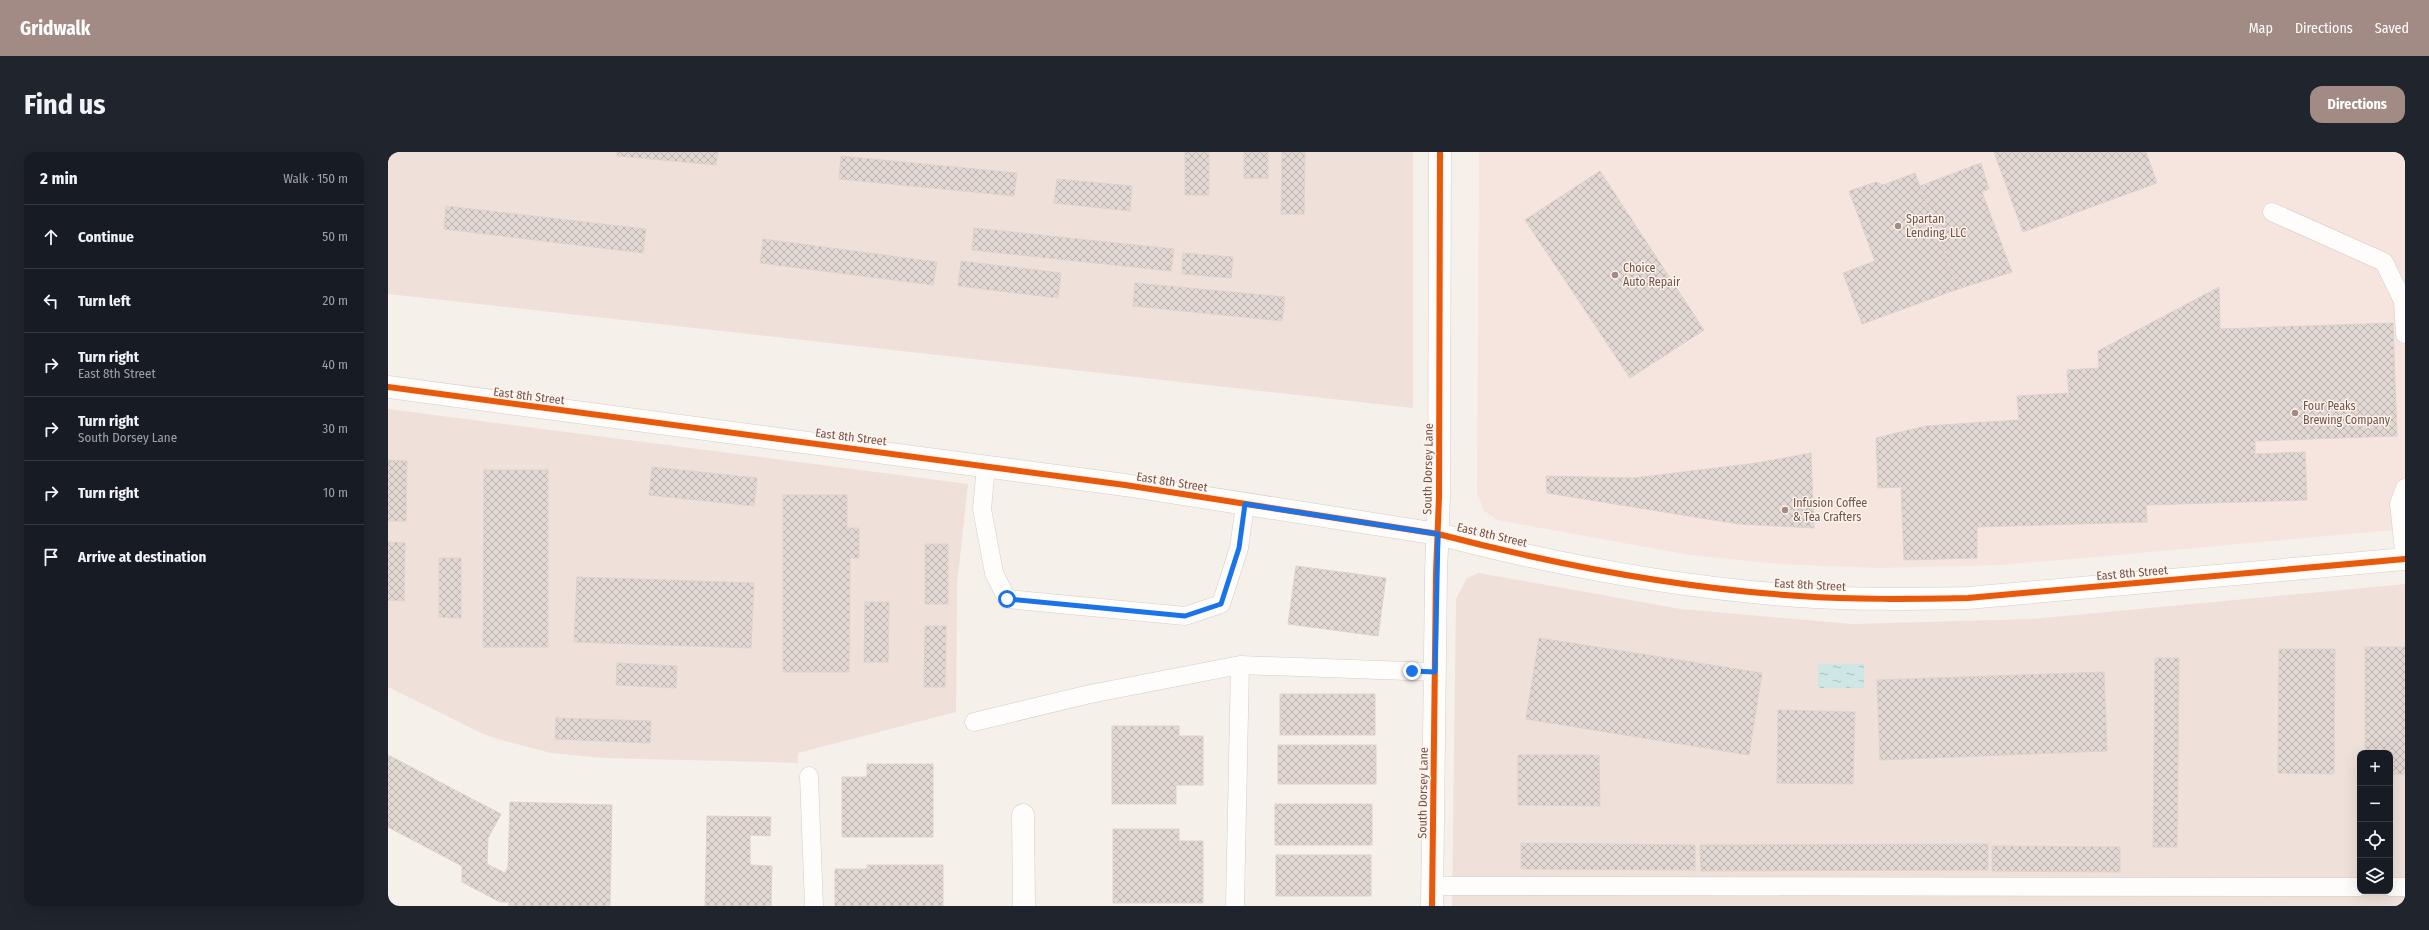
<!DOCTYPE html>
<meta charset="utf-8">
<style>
:root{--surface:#171b24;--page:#20242c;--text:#f1f3f6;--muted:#9ea1a6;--line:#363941;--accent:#a18b84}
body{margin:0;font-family:"Fira Sans Condensed",sans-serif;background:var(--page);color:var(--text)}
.controls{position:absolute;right:12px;bottom:12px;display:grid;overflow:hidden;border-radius:8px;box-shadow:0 4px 16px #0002}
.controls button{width:36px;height:36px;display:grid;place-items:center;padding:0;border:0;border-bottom:1px solid var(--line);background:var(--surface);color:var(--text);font:20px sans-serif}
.stop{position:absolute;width:12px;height:12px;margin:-9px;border:3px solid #1a73e8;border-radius:50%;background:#fff}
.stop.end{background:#1a73e8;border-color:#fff;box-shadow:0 1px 4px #0008}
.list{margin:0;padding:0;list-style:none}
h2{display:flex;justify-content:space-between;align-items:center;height:52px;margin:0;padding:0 16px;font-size:17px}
h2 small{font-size:13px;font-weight:400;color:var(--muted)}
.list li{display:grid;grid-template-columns:26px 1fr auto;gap:12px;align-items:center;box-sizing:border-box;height:64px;padding:0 16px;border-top:1px solid var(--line)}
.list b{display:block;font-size:15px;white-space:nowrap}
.list p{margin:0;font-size:13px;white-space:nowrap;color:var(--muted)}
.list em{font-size:13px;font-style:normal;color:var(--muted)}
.icon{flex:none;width:22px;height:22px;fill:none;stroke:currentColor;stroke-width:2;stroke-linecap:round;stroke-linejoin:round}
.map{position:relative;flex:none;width:2017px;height:754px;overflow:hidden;border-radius:12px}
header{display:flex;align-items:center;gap:24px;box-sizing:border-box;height:56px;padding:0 20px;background:var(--accent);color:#fff}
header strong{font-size:19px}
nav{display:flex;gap:22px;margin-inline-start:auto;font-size:14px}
.intro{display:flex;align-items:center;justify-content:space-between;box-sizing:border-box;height:96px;padding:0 24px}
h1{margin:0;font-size:28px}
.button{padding:10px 18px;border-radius:12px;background:var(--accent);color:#fff;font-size:14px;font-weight:700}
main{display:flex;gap:24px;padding:0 24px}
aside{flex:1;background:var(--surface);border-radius:12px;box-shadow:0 4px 16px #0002}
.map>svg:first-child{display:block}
.residential{fill:#efe1d9;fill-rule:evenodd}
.commercial{fill:#f6e4df}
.water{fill:url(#water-ripples)}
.building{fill:url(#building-cross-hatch);stroke:#ded2cd}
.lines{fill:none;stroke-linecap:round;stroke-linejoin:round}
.service-casing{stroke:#d4ccc8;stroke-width:19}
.minor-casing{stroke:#d4ccc8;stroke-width:23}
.tertiary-casing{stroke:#d4ccc8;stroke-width:23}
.service{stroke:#fefdfc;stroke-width:18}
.minor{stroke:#fefdfc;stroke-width:22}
.tertiary{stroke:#fefdfc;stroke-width:22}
.cycleway-casing{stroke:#fef4ec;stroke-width:8}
.cycleway{stroke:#e8590c;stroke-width:6}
.route{stroke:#1a73e8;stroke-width:5}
.poi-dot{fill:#a18b84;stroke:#fef4ec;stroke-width:1.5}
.labels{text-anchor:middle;stroke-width:3;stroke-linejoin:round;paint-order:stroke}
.poi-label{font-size:12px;fill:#73544c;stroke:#fef4ec;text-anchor:start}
.street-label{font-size:12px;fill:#73544c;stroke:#fef4ec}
</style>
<header>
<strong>Gridwalk</strong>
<nav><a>Map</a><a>Directions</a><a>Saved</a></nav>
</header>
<div class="intro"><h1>Find us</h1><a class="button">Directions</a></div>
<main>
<aside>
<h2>2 min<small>Walk · 150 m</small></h2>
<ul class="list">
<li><svg class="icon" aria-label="ahead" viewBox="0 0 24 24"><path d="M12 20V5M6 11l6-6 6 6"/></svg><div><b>Continue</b></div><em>50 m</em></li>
<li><svg class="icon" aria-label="left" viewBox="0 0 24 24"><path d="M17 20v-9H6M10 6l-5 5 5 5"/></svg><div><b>Turn left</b></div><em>20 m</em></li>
<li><svg class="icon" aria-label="right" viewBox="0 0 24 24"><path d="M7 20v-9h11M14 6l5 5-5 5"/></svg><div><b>Turn right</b><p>East 8th Street</p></div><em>40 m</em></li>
<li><svg class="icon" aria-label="right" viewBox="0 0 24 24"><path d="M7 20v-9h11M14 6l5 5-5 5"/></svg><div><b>Turn right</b><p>South Dorsey Lane</p></div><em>30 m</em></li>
<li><svg class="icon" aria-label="right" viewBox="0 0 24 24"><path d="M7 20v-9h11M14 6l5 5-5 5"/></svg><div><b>Turn right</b></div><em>10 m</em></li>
<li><svg class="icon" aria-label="arrive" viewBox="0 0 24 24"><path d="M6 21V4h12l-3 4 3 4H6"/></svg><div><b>Arrive at destination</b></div></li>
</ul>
</aside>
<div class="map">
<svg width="2017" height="754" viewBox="0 0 2017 754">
<defs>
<pattern id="water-ripples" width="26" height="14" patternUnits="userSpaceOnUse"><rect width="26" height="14" fill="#cde7e5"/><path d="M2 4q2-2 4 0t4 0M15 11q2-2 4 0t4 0" fill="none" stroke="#abbebc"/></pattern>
<pattern id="building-cross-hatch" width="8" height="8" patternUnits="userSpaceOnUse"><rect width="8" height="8" fill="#e2d8d3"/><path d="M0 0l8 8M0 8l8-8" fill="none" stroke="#bcb2ad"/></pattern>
</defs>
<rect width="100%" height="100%" fill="#f6f0eb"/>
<path class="residential" d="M0 0H1025V256L0 142Z
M0 257 580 332 569 432 568 560 410 601V611L216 606 163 601 110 587 95 582 0 535Z
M1091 421 1293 457 1464 472 1644 467 2017 432V754H1064L1068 447 1079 426ZM1972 601H2002V739H1972Z"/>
<path class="commercial" d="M1091 0H2017V377L1707 405 1611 413 1490 416 1391 412 1302 403 1109 368 1096 359 1089 341Z"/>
<path class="water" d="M1430 512H1476V536H1430Z"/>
<path class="building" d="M229 0H330L328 13 229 4Z
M797 0H821V43H797Z
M856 0H880V26H856Z
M894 0H917L916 62H893Z
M1606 0H1758L1769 31 1635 80Z
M453 4 629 21 626 44 451 27Z
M1593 11 1601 37 1594 40 1624 120 1570 137 1532 34Z
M1212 19 1316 178 1242 226 1137 68Z
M1527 21 1570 137 1474 172 1455 121 1487 109 1461 39 1488 30 1495 33Z
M669 27 744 34 742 59 666 51Z
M58 54 258 77 255 101 56 77Z
M586 76 786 97 783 119 584 98Z
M375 87 549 110 545 133 372 111Z
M795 101 845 105 843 126 794 122Z
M573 109 673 121 670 146 570 134Z
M747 131 897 145 894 169 745 154Z
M1831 135 1832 177 2005 171 2009 284 1867 289V302L1917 300 1919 348 1758 353 1759 370 1589 375V406L1516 408 1513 335 1490 336 1488 286 1538 274 1631 268 1629 244 1681 241 1679 218 1711 216 1710 199Z
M1423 301 1426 376 1350 372 1159 341 1158 324 1246 326 1369 311Z
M0 308 19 309 18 369H0Z
M264 315 369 326 366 354 261 343Z
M96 318H160V495H95Z
M395 343H459V376H471V406H462L461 520H395Z
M0 390 17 391 16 449 0 448Z
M537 392H560V452H537Z
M51 406H73V466L51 465Z
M908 414 998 426 990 484 900 472Z
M189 425 366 431 363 496 186 490Z
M477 450H501L500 510H476Z
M537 474H558L557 535H536Z
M1151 486 1374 521 1361 603 1138 567Z
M1977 495H2017V622H2002V601H1977Z
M1891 497H1947L1946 622 1890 621Z
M1767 506H1791L1789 695H1765Z
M229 511 289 514 288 536 228 533Z
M1716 520 1719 599 1492 608 1489 528Z
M892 542H987V583H892Z
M1390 558 1467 560 1465 632 1389 631Z
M168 566 263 569 262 591 167 587Z
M724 574H791V584H815V633H788V652H724Z
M890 593H988V632H890Z
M0 603 113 662 100 686 99 712 117 721 120 715 122 650 224 653 222 754H121V750H112L74 730V714L0 675Z
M1130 603H1211L1212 654 1130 653Z
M479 612H545V685H454V625H479Z
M887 652H984V693H887Z
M319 664 383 665 382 684 362 683V713L384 714 383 754H317Z
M725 677H791V689H815V751H725Z
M1133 691 1307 693V718L1133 717Z
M1600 692V718L1313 719 1312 693Z
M1604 694 1732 695V720L1604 719Z
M888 703H983V744H888Z
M479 713H555V754H447V717H479Z"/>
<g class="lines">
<g class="service-casing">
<path id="service" d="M1884 60 1996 110 2015 149 2017 182
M598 314 594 357 606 421 619 447 797 464 833 452 851 396 857 353
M2017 407 2011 352 2017 336
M586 570 702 542 852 513 1047 520
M421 624 426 754
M1044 734 1972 735
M2002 735H2017
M847 754 852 513"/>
</g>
<g class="minor-casing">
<path id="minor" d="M635 663 636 754"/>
</g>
<g class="tertiary-casing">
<path id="tertiary" d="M0 235 737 333 1050 382C1165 412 1292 436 1411 444 1467 448 1524 447 1580 446L2017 407
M1044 754 1048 421 1051 345 1052 0"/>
</g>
<use href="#service" class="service"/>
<use href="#minor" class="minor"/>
<use href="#tertiary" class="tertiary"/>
<g class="cycleway-casing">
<path id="cycleway" d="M0 235 737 333 1050 382C1165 412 1292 436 1411 444 1467 448 1524 447 1580 446L2017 407
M1044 754 1048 421 1051 345 1052 0"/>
</g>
<use href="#cycleway" class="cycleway"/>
</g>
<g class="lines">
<path class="route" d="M619 447 797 464 833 452 851 396 857 352 1050 382 1047 520 1024 519"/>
</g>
<g class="poi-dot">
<circle cx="1510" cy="74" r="4"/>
<circle cx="1227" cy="123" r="4"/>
<circle cx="1907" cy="261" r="4"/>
<circle cx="1397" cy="358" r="4"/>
</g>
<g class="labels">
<g class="poi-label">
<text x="1518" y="71">Spartan<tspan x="1518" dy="14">Lending, LLC</tspan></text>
<text x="1235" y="120">Choice<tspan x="1235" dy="14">Auto Repair</tspan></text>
<text x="1915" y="258">Four Peaks<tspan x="1915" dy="14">Brewing Company</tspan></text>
<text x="1405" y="355">Infusion Coffee<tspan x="1405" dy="14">&amp; Tea Crafters</tspan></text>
</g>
<g class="street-label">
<text transform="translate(141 244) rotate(7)" y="4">East 8th Street</text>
<text transform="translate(463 285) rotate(7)" y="4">East 8th Street</text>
<text transform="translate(1040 317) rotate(-89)" y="4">South Dorsey Lane</text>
<text transform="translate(784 330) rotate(9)" y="4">East 8th Street</text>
<text transform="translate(1104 383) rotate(13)" y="4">East 8th Street</text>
<text transform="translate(1744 421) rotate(-5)" y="4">East 8th Street</text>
<text transform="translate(1422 433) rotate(3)" y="4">East 8th Street</text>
<text transform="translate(1035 641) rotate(-89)" y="4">South Dorsey Lane</text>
</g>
</g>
</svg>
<div class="controls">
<button>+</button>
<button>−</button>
<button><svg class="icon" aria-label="locate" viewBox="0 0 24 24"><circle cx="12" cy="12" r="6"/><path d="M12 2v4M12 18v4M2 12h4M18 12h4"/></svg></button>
<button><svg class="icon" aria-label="layers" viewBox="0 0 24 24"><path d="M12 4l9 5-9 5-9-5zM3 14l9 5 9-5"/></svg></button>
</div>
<div class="stop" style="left:619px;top:447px"></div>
<div class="stop end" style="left:1024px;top:519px"></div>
</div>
</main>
